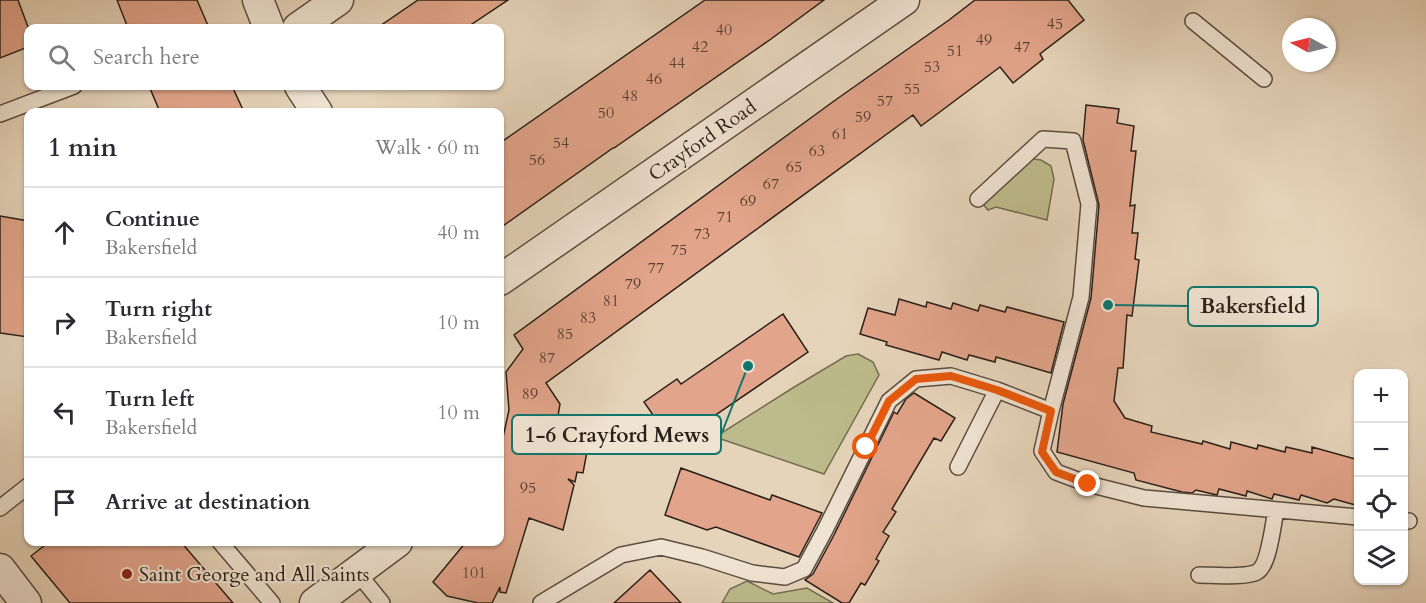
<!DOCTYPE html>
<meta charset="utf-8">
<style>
:root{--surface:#fff;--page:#f2f2f3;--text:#2b2b33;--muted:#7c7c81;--line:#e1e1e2}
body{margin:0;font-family:Cardo,serif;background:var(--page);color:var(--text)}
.controls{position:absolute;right:18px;bottom:18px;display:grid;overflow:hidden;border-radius:12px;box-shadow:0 2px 4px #0004}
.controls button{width:54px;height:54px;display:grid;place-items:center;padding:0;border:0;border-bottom:2px solid var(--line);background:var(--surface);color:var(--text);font:30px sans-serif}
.compass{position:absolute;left:1282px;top:18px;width:54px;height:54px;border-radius:50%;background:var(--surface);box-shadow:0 2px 4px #0004;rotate:277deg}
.stop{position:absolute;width:18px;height:18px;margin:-14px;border:4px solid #ea580c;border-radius:50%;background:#fff}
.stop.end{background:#ea580c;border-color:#fff;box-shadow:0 2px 6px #0008}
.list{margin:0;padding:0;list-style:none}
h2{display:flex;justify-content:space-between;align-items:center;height:78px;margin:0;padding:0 24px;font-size:26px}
h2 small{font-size:20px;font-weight:400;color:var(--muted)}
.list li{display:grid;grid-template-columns:39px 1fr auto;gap:18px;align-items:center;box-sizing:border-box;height:90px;padding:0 24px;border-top:2px solid var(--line)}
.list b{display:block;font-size:22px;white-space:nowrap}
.list p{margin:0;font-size:20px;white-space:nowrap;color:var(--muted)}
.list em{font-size:20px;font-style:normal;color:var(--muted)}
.icon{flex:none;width:33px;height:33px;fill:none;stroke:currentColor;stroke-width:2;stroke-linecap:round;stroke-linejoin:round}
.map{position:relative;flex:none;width:1426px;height:603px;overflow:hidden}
.search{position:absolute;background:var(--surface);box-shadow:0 2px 4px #0004;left:24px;top:24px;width:480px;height:66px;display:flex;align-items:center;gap:15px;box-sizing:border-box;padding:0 21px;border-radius:12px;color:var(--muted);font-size:22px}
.panel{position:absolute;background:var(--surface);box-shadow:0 2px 4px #0004;left:24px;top:108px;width:480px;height:438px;border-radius:12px}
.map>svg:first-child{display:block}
.green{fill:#bdbb8b;stroke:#746e52;stroke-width:1.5}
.building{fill:#e2a48a;stroke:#2b2019;stroke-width:1.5}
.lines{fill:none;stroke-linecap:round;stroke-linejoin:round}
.service-casing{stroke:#5a4d41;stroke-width:18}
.minor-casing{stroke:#5a4d41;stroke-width:33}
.service{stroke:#efe3d2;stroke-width:15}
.minor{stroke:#efe3d2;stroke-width:30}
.route{stroke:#ea580c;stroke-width:8}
.poi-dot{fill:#8f2418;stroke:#efe3d2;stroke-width:2}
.labels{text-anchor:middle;stroke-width:4.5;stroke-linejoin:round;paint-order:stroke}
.number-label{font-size:16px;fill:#594135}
.street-label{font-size:20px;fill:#2b2019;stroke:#efe3d2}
.poi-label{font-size:20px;fill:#2b2019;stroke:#efe3d2;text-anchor:start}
.leader{fill:none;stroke:#0f766e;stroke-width:2}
.callout-dot{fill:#0f766e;stroke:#efe3d2;stroke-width:2}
.callout{fill:#efe3d2;stroke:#0f766e;stroke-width:2}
.callout-label{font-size:21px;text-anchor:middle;font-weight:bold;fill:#2b2019}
</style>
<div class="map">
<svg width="1426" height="603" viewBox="0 0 1426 603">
<rect width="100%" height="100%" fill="#e6d4ba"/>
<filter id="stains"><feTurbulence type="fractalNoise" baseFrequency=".00333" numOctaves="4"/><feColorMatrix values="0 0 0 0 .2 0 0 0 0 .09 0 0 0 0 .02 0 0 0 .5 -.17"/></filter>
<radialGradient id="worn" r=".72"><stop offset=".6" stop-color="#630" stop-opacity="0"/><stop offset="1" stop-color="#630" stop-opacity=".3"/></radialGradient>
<path class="green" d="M1033 159 1041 160 1051 166 1054 179 1047 220 996 207 988 210 982 203 1027 161Z
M858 354 873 362 879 375 824 474 715 437 791 389 846 356Z
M747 581 773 594 807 588 833 603H722L730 589Z"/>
<path class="building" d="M0 0H18L28 27V47L0 58Z
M117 0H197L209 28H128Z
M418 0H508L466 28H377Z
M705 0H824L771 39 614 148H613L500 228V143Z
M975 0H1068L1084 20 1040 54 1043 59 1013 83 1000 67 921 126 913 115 546 383 560 404 555 434 589 441 583 473 577 472 575 482 568 479 574 485 563 530 529 518 506 593 500 592V587L492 603H478L447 596 433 582 466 542H500V451L509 410 506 372 523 349 514 335 834 101 949 20Z
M149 86H232L244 112H160Z
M1086 105 1119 109 1117 123 1134 126 1131 151H1136L1130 206 1135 205 1132 233H1138L1135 259 1139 260 1132 316 1127 315 1123 368H1118L1114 401 1125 418 1152 426 1151 432 1202 444 1203 441 1230 449 1231 442 1257 449 1258 445 1285 452 1286 447 1312 453V447L1359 460V506L1334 499 1327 503 1301 495 1299 500 1274 494 1272 499 1247 491 1246 496 1219 489 1217 495 1196 490 1192 493 1182 492 1136 480 1134 473 1057 452 1063 404 1091 298 1099 205 1083 140Z
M0 216 28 221V337L0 333Z
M899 299 926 307 927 302 951 309 953 303 978 311 980 305 1005 312 1007 307 1064 322 1051 373 996 357 995 362 969 355 967 360 942 352 939 360 886 345 887 342 860 334 868 308 895 315Z
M783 314 808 352 673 444 644 402 677 379 681 384Z
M914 393 955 418 941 441 934 438 892 509 896 512 883 532 889 536 876 559 879 561 865 585 861 583 849 603H842L805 580 813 574 834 535 894 412 897 414 906 399Z
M681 468 770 500 772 495 822 513 799 557 716 527 707 530 665 515Z
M49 542H181L233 603H70L31 556Z
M650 570 681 603H614Z"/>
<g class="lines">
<g class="service-casing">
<path id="service" d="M1193 21 1264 79
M0 114 74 86
M978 199 1043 139 1073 141 1089 204 1081 297 1051 411 1042 451 1056 472 1088 484 1144 498 1358 517
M958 467 997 390
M0 508 28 486
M1404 521H1409
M220 542 272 603
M357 572 382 603
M1199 575C1213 575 1245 578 1257 572 1269 566 1273 524 1276 510
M541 603 621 555 661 547 702 557 752 573 785 577 804 569 825 530 889 401 916 379 951 376 997 390 1051 411"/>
</g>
<g class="minor-casing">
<path id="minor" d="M258 0 269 28
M298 28 338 0
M300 86 317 112
M500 280 904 0
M0 569 26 603
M315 603 397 542"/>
</g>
<use href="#service" class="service"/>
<use href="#minor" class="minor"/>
</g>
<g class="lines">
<path class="route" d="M866 447 889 401 916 379 951 376 997 390 1051 411 1042 452 1056 472 1088 484"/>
</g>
<circle class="poi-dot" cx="127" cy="574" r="6"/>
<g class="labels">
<g class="number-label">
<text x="1055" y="29">45</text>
<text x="724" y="35">40</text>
<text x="984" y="45">49</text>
<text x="700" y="52">42</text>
<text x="1022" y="52">47</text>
<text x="955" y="56">51</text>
<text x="677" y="68">44</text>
<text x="932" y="72">53</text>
<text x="654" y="84">46</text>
<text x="912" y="94">55</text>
<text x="630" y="101">48</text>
<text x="885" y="106">57</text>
<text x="606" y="118">50</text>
<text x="863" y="122">59</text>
<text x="840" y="139">61</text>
<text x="561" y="148">54</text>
<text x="817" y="156">63</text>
<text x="537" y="165">56</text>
<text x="794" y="172">65</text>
<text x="771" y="189">67</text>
<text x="748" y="206">69</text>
<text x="725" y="222">71</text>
<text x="702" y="239">73</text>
<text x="679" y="255">75</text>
<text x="656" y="273">77</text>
<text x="633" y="289">79</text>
<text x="611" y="306">81</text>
<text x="588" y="323">83</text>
<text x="565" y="339">85</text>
<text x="547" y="363">87</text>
<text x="530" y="399">89</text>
<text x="528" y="493">95</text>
<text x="474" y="578">101</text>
</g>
<g class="street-label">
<text transform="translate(702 140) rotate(-35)" y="7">Crayford Road</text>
</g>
<g class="poi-label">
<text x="139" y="581">Saint George and All Saints</text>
</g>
</g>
<path class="leader" d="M1108 305L1188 306M748 366L721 435"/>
<g class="callout-dot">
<circle cx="1108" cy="305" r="6"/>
<circle cx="748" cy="366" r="6"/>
</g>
<g class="callout">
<rect x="1188" y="287" width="130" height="39" rx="6"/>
<rect x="512" y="415" width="209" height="39" rx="6"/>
</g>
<g class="callout-label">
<text x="1253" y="313">Bakersfield</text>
<text x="617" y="442">1-6 Crayford Mews</text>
</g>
<rect width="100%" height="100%" filter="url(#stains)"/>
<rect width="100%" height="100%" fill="url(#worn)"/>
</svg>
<div class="controls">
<button>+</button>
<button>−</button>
<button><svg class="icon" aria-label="locate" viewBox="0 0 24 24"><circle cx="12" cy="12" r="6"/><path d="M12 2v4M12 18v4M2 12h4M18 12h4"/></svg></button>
<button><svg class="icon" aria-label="layers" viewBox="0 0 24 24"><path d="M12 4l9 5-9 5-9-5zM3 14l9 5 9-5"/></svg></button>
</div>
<svg class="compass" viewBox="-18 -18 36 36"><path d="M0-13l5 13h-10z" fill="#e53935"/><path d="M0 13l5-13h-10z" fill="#7c7c81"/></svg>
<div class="stop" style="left:866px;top:447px"></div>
<div class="stop end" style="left:1088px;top:484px"></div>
<div class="search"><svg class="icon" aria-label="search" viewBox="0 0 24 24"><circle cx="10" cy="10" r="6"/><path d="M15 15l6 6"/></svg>Search here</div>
<section class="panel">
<h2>1 min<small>Walk · 60 m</small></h2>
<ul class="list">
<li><svg class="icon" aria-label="ahead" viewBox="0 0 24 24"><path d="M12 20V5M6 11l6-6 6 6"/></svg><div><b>Continue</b><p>Bakersfield</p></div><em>40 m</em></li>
<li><svg class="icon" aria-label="right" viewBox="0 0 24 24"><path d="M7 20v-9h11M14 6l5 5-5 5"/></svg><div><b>Turn right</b><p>Bakersfield</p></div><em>10 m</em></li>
<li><svg class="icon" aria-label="left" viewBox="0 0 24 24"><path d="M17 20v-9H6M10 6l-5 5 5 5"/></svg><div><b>Turn left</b><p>Bakersfield</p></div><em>10 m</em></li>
<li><svg class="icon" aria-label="arrive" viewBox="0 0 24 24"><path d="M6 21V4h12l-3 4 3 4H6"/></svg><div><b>Arrive at destination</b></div></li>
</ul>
</section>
</div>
